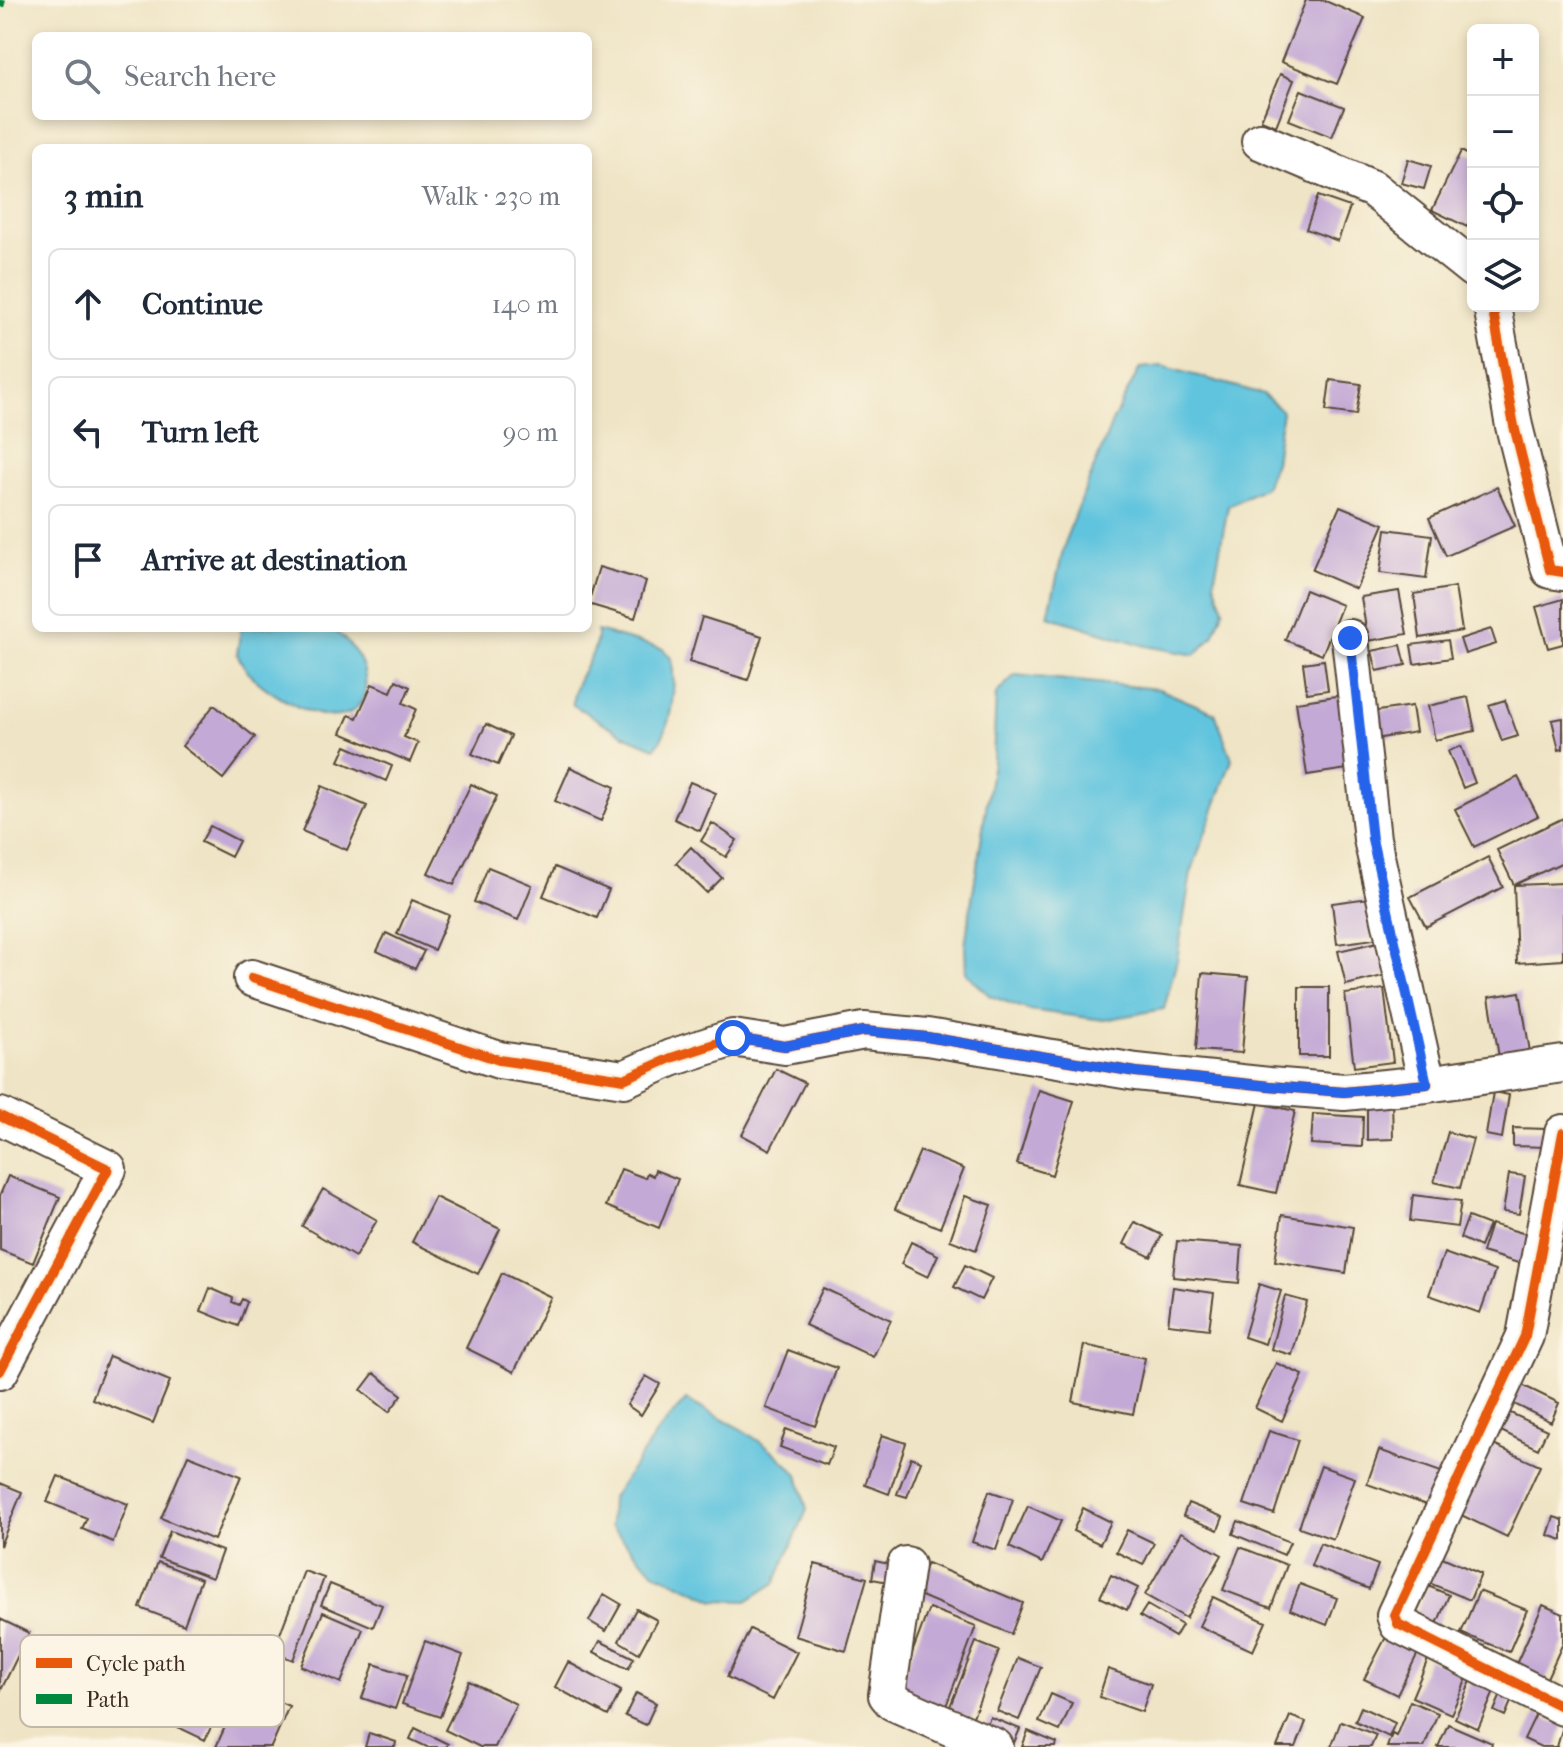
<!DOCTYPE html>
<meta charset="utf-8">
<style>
:root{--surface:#fff;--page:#f6f6f7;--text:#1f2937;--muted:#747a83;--line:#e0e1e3}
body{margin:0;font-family:"IM FELL French Canon",serif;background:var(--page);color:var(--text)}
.controls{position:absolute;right:24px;top:24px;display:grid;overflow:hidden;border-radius:12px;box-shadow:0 4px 12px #0003}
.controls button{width:72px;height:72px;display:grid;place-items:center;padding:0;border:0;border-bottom:2px solid var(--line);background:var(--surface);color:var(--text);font:40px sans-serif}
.stop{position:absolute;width:24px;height:24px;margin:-18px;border:6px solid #2563eb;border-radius:50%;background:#fff}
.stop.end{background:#2563eb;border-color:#fff;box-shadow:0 2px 8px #0008}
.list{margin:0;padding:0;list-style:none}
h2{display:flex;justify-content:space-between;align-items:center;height:104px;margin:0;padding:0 32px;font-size:34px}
h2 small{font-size:26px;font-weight:400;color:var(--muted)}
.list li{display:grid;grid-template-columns:52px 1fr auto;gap:24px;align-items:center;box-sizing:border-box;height:112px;margin:0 16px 16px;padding:0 16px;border:2px solid var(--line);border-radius:12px}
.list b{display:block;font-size:30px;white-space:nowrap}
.list em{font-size:26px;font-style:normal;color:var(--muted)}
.icon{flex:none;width:44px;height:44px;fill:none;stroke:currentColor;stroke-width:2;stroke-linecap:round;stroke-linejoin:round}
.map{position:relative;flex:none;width:1563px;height:1747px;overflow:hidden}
.search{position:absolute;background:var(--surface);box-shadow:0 4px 12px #0003;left:32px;top:32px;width:560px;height:88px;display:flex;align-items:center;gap:20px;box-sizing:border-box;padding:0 28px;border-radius:12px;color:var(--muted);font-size:30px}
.panel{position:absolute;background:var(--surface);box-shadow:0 4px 12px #0003;left:32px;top:144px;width:560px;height:488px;border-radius:12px}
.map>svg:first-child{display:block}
.water{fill:#60c4de;stroke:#4e777e;stroke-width:2}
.building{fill:#c3a9d5}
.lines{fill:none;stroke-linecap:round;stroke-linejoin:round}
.minor-casing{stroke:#564637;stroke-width:40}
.minor{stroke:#fff;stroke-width:36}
.quiet{stroke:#00873e;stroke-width:8;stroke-dasharray:16 8;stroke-linecap:butt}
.cycleway-casing{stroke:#fcf5e5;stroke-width:15}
.cycleway{stroke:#e8590c;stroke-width:10}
.route{stroke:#2563eb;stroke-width:10}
.key{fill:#fcf5e5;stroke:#c2b8a9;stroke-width:2}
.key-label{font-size:22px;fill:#3b2a1e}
</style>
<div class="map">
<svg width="1563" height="1747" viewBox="0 0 1563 1747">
<rect width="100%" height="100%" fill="#fcf5e5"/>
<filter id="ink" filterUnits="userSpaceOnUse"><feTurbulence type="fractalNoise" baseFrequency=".0125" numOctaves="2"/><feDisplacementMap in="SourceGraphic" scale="16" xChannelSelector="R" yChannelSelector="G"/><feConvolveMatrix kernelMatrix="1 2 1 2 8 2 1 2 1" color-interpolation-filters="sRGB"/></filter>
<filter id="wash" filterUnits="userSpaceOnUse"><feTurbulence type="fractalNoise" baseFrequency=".006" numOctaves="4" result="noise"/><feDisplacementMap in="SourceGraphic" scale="32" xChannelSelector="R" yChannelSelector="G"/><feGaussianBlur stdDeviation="1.8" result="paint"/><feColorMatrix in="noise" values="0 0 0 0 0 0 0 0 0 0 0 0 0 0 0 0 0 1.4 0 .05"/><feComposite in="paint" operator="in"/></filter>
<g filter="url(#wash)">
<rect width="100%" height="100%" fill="#efe4c5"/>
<path class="water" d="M1162 366 1263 394 1282 411 1275 462 1265 487 1228 506 1214 582 1224 609 1213 636 1195 655 1146 646 1048 616 1066 538 1113 420 1140 368Z
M241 628C265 628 305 622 328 628 338 630 349 644 355 652 371 673 371 711 339 716 313 720 268 693 251 675 245 670 241 661 237 654Z
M597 631 663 649 671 658C677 684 672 729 655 748L624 735 573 705C571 677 599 658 597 631Z
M1015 675 1159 689 1215 713 1232 759 1191 873 1177 960 1164 1009 1104 1020 1029 1010 990 996 966 973 965 945 993 762 996 694Z
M686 1400 741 1429 772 1450 798 1474 807 1510 775 1583 747 1601 715 1600 654 1572 610 1526 611 1499 658 1431Z"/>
<g id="blocks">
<path class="building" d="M1306 0H1323L1365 18 1337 84 1281 62Z
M1280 74 1294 80 1276 126 1261 120Z
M1301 90 1344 107 1332 137 1289 120Z
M1461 151 1473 157V214L1467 227 1432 210Z
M1408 159 1431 166 1424 189 1401 183Z
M1318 196 1350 207 1338 241 1306 229Z
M1330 380 1361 384 1356 415 1326 411Z
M1497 487 1515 526 1446 556 1429 518Z
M1340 506 1384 524 1356 589 1312 570Z
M1386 529 1432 535 1426 579 1380 573Z
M599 567 646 581 635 618 588 604Z
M1455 587 1462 631 1420 638 1414 594Z
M1305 590 1342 605 1322 655 1285 640Z
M1399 591 1407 634 1368 641 1361 597Z
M1563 599V644L1548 648 1536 607Z
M702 617 762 636 748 680 689 662Z
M1491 629 1496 644 1465 654 1460 639Z
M1448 640 1451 658 1414 664 1411 645Z
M1401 645 1406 665 1377 671 1372 651Z
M1324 660 1328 690 1307 693 1303 663Z
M396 680 410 687 403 703 416 709 404 737 418 743 410 762 341 733 349 715 357 718 372 684 391 692Z
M1343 695 1354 768 1307 775 1296 702Z
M1468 697 1475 731 1435 740 1428 706Z
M1505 700 1518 736 1502 741 1489 705Z
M214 705 255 737 223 779 182 746Z
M1412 706 1416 732 1375 739 1371 712Z
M1563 718V749L1559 750 1552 720Z
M486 724 511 736 498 765 472 754Z
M346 746 392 766 386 781 339 761Z
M1461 746 1475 783 1463 788 1448 751Z
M570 767 615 787 601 821 555 801Z
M1518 777 1538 816 1474 847 1455 809Z
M690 782 716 793 700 831 674 819Z
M471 784 497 796 454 885 428 873Z
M322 786 367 806 347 850 302 831Z
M1563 818V862L1514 885 1563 883V960L1517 963 1514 885 1497 850Z
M712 823 737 840 726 857 701 841Z
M210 826 239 841 231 857 201 842Z
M691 847 722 878 707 893 676 863Z
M1488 857 1503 887 1426 927 1410 897Z
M488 867 532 885 518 920 474 902Z
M555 867 609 890 597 918 543 896Z
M1391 895 1397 936 1337 944 1332 903Z
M412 900 449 915 434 950 397 934Z
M386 933 424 951 415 969 377 951Z
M1387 940 1395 973 1346 985 1338 951Z
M1202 973 1248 977 1242 1053 1196 1050Z
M1299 987H1329V1056H1299Z
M1384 989 1393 1062 1354 1067 1345 994Z
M1520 992 1530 1052 1499 1057 1489 997Z
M776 1069 805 1083 770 1150 742 1135Z
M1039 1090 1074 1101 1052 1175 1017 1164Z
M1493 1092 1509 1095 1502 1138 1486 1135Z
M1392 1100 1393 1139 1367 1140V1101Z
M1259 1103 1295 1111 1276 1193 1240 1185Z
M1313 1114 1363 1117 1362 1147 1311 1144Z
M1513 1128 1547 1129 1546 1147 1513 1146Z
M1448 1132 1473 1139 1460 1188 1434 1182Z
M920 1151 964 1169 940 1228 895 1209Z
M621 1169 645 1178 647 1173 653 1176 655 1170 678 1179 659 1228 606 1206Z
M1509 1174 1525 1176 1519 1214 1503 1212Z
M8 1176 60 1197 33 1263 0 1250V1195Z
M323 1189 377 1220 355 1257 302 1226Z
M1413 1195 1461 1201 1457 1227 1410 1221Z
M965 1196 992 1205 976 1250 950 1240Z
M435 1197 500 1229 478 1274 412 1242Z
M1282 1215 1353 1227 1346 1273 1275 1261Z
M1468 1217 1489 1225 1480 1247 1460 1238Z
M1135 1222 1162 1235 1151 1257 1124 1244Z
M1491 1224 1533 1236 1525 1265 1482 1252Z
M1177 1241 1242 1246 1239 1283 1173 1277Z
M911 1242 938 1255 928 1277 901 1264Z
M1444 1253 1495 1271 1480 1313 1429 1295Z
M965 1265 992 1278 981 1300 954 1287Z
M502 1273 551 1297 514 1372 466 1348Z
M1259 1284 1281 1291 1265 1344 1244 1337Z
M1173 1287 1214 1293 1209 1329 1168 1324Z
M210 1288 233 1298 232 1302 239 1305 242 1299 247 1302 238 1326 201 1311Z
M823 1288 891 1320 873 1357 805 1325Z
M1285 1296 1307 1302 1292 1355 1271 1349Z
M1084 1345 1145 1358 1133 1414 1073 1402Z
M788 1350 837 1368 815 1426 766 1408Z
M109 1356 170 1381 153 1423 92 1399Z
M1276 1363 1303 1375 1282 1421 1255 1408Z
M374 1373 402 1395 389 1412 361 1390Z
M646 1376 660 1384 641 1415 627 1405Z
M1518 1383 1559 1403 1551 1422 1510 1402Z
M1506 1411 1547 1430 1538 1449 1497 1429Z
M786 1429 834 1447 827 1465 780 1447Z
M1269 1431 1298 1440 1274 1514 1244 1504Z
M882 1435 906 1443 889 1494 865 1485Z
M1489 1443 1540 1466 1507 1537 1457 1513Z
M1379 1450 1444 1473 1432 1507 1367 1484Z
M188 1455 241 1476 214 1540 161 1518Z
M911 1457 921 1461 907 1497 897 1494Z
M1321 1466 1355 1478 1333 1539 1299 1527Z
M58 1476 128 1504 113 1542 82 1529 87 1518 47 1502Z
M0 1483 22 1492 0 1546Z
M989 1491 1013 1499 996 1550 972 1542Z
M1188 1503 1223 1517 1218 1530 1183 1516Z
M1028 1506 1061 1521 1042 1563 1009 1547Z
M1083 1508 1111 1522 1100 1544 1073 1531Z
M1554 1517 1563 1520V1540L1548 1535Z
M1238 1521 1290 1542 1284 1555 1233 1534Z
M1127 1530 1154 1543 1143 1565 1116 1552Z
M170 1531 222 1551 212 1578 159 1558Z
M1181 1532 1222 1555 1186 1618 1145 1595Z
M1320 1543 1378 1565 1369 1589 1311 1566Z
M1240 1547 1287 1565 1271 1608 1223 1590Z
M1433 1553 1481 1574 1470 1600 1422 1580Z
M875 1561 898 1566 894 1583 872 1579Z
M158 1562 201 1579 184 1625 140 1608Z
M927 1563 1023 1603 1011 1634 914 1593Z
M815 1564 867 1578 846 1651 795 1636Z
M304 1571 324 1578 293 1660 273 1652Z
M1111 1575 1138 1588 1127 1610 1100 1597Z
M330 1584 382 1605 373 1627 321 1605Z
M1300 1584 1337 1598 1327 1625 1290 1610Z
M1428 1586 1449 1595 1432 1636 1410 1627Z
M1479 1591 1527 1610 1509 1652 1461 1633Z
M604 1594 621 1604 606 1631 589 1621Z
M1213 1597 1266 1622 1253 1651 1199 1626Z
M1147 1605 1182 1625 1175 1637 1140 1616Z
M1543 1605 1563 1614V1643L1542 1689 1511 1675Z
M929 1608 976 1626 945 1709 898 1691Z
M636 1609 657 1620 639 1653 619 1641Z
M323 1612 363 1629 341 1683 301 1666Z
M0 1619 29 1633 0 1692Z
M750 1629 797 1652 773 1700 727 1677Z
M1386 1637 1418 1653 1397 1695 1364 1679Z
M425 1641 463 1655 440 1717 402 1704Z
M600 1641 634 1658 628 1669 594 1652Z
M976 1642 999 1651 972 1719 949 1709Z
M190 1654 235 1676 205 1740 159 1718Z
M1018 1658 1041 1667 1019 1720 997 1711Z
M1428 1659 1468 1676 1451 1714 1412 1697Z
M568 1662 621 1691 608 1716 555 1687Z
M374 1664 407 1675 395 1709 362 1698Z
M1108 1669 1151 1684 1142 1712 1099 1697Z
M469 1681 516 1704 495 1747H480L445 1730Z
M1471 1681 1494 1692 1478 1729 1455 1718Z
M243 1686 289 1706 271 1747H216Z
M1502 1692 1513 1697 1505 1716 1494 1711Z
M636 1693 656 1703 646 1725 625 1716Z
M1051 1694 1072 1703 1060 1731 1039 1722Z
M1410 1701 1438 1713 1424 1747H1387L1392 1734 1396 1736Z
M1361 1707 1395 1723 1389 1737 1355 1721Z
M1536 1714 1563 1726 1557 1747H1541L1524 1739Z
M1290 1716 1306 1722 1296 1747H1277Z
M990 1717 1020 1729 1013 1745 983 1733Z
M1341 1721 1376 1735 1371 1747H1331Z
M1448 1724 1492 1743 1491 1747H1438Z
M415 1728 448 1744 446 1747H427L410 1739Z
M1028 1731 1057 1743 1056 1747H1022Z
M369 1733 396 1742 395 1747H365Z"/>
</g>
</g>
<g filter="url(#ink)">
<use href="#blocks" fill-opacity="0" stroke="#564637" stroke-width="2"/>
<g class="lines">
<g class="minor-casing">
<path id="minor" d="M1260 141 1373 189 1473 269
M1492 306 1514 426 1550 570 1563 572
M1350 638 1372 839 1427 1084 1563 1064
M252 978 499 1060 624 1079 671 1058 733 1038 785 1046 864 1031 927 1037 1136 1072 1269 1086 1344 1092 1427 1084
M0 1116 108 1169 0 1371
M1563 1133 1525 1336 1395 1615 1398 1624 1563 1707
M906 1565 887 1695 893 1702 995 1747"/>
</g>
<use href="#minor" class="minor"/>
<path class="quiet" d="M0 7 2 0"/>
<g class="cycleway-casing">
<path id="cycleway" d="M1492 306 1514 426 1550 570 1563 572
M252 978 499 1060 624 1079 671 1058 733 1038 785 1046 864 1031 927 1037 1136 1072 1269 1086 1344 1092 1427 1084
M0 1116 108 1169 0 1371
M1563 1133 1525 1336 1395 1615 1398 1624 1563 1707"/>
</g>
<use href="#cycleway" class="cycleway"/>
</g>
</g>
<g class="lines" filter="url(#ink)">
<path class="route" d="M733 1038 785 1046 864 1031 927 1037 1136 1072 1269 1086 1344 1092 1427 1084 1372 839 1350 638"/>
</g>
<rect x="20" y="1635" width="264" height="92" rx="12" class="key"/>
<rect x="36" y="1658" width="36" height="10" fill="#e8590c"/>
<rect x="36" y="1694" width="36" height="10" fill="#00873e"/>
<g class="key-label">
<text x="86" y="1671">Cycle path</text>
<text x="86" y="1707">Path</text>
</g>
</svg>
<div class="controls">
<button>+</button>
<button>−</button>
<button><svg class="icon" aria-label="locate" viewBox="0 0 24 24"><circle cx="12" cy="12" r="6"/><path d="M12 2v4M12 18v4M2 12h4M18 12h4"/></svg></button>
<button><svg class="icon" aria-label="layers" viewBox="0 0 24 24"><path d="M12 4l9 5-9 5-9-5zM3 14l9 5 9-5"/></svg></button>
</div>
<div class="stop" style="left:733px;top:1038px"></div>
<div class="stop end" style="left:1350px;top:638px"></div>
<div class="search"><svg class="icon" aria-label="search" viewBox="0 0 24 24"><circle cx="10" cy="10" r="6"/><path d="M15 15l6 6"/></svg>Search here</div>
<section class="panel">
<h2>3 min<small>Walk · 230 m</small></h2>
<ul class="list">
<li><svg class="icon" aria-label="ahead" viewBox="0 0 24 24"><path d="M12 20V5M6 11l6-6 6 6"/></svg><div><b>Continue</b></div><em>140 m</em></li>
<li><svg class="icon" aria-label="left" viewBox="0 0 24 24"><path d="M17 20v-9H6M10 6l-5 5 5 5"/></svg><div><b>Turn left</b></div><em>90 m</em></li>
<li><svg class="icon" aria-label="arrive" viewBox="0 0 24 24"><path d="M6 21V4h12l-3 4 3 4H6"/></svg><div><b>Arrive at destination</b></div></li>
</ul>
</section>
</div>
